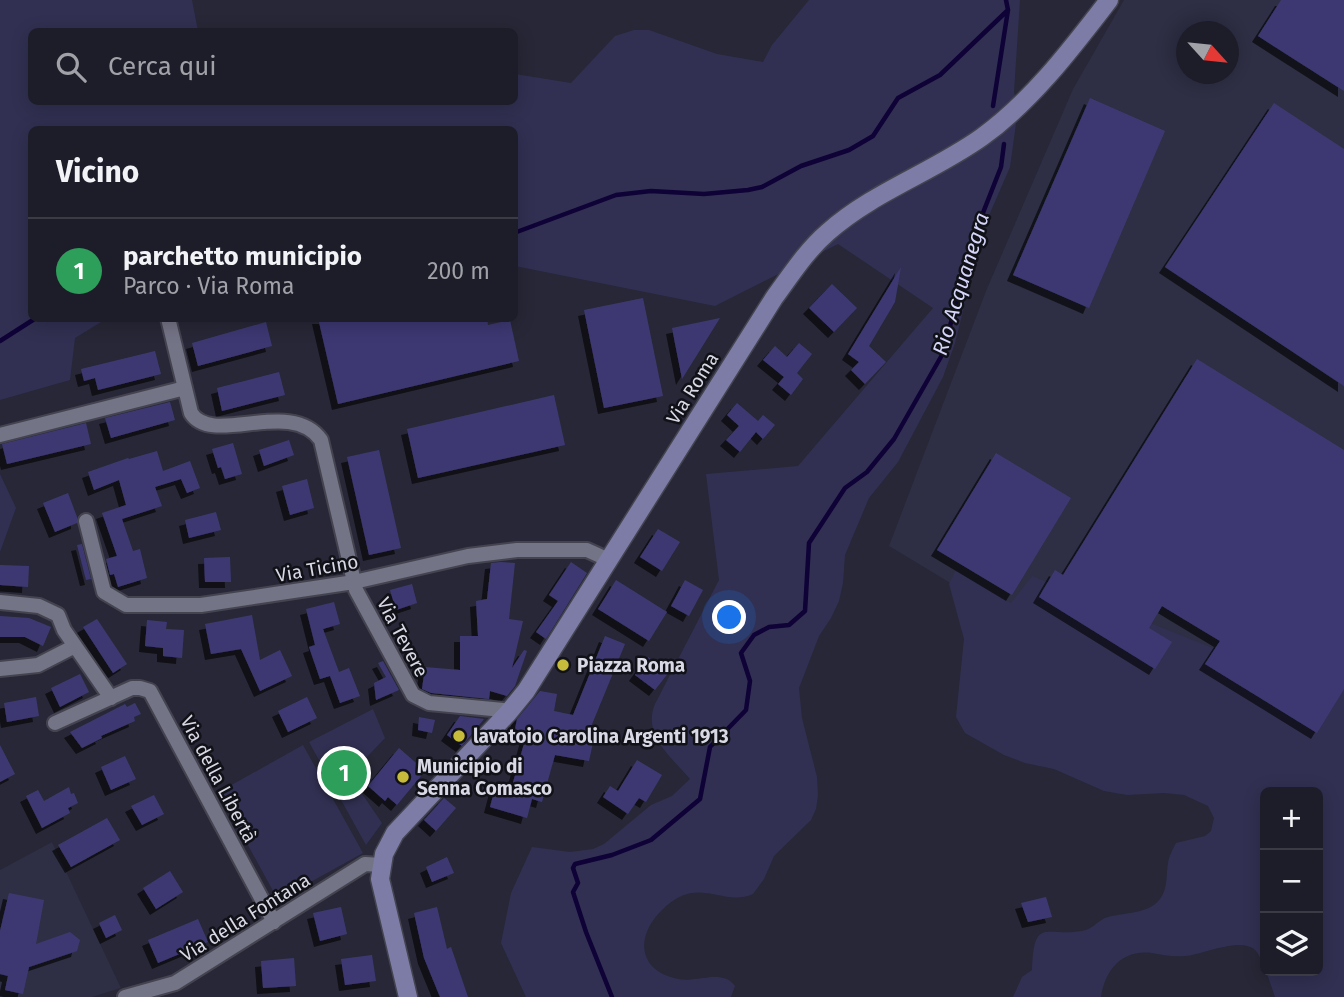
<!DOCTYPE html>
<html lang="it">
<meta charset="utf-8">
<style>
:root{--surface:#1d1d29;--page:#2a2a35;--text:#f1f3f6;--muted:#a0a2a8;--line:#3b3b46;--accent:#0b8043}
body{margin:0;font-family:"Fira Sans",sans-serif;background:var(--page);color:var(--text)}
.controls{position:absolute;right:21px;bottom:21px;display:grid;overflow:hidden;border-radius:10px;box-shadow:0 4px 18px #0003}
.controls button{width:63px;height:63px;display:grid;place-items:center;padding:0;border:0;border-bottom:2px solid var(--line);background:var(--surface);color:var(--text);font:35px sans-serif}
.compass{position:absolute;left:1176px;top:21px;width:63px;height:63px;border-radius:50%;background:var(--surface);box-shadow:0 4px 18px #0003;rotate:117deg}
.you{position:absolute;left:730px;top:618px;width:24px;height:24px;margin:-18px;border:5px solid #fff;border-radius:50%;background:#1a73e8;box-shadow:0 0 0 10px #1a73e833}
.badge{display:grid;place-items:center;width:46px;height:46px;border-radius:50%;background:var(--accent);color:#fff;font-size:23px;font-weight:700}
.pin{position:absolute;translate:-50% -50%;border:4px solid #fff;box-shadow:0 2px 7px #0006}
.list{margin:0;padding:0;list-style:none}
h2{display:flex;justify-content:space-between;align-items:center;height:91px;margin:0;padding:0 28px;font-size:30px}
h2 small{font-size:23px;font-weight:400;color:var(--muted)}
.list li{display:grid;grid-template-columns:46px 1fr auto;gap:21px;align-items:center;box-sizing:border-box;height:105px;padding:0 28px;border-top:2px solid var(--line)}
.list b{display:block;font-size:26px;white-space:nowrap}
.list p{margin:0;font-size:23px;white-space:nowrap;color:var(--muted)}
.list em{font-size:23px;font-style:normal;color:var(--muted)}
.icon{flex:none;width:38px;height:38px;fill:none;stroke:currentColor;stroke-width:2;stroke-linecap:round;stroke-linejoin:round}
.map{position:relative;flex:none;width:1344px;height:997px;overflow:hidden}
.search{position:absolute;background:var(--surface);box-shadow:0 4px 18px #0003;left:28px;top:28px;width:490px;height:77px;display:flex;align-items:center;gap:18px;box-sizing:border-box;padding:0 24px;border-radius:10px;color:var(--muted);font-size:26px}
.panel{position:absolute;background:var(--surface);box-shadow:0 4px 18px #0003;left:28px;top:126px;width:490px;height:196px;border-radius:10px}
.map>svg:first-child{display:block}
.built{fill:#2e2e44;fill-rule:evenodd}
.green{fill:#313052}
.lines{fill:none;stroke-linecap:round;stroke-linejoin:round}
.stream{stroke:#0f0237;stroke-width:4.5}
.building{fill:#3d3972;filter:url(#shadow)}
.street-casing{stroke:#444451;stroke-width:18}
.secondary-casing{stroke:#444451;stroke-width:21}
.street{stroke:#747487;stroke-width:14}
.secondary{stroke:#7d7ca6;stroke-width:18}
.poi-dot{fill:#c7bb3c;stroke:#111118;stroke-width:2.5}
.labels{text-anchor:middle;stroke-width:5;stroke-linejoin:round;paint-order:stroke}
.street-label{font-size:19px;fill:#d8d9e4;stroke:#111118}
.poi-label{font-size:19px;font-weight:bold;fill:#d8d9e4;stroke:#111118;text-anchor:start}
.water-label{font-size:21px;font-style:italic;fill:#d4d5f9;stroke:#111118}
</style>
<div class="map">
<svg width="1344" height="997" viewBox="0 0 1344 997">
<defs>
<filter id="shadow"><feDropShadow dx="-6" dy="6" stdDeviation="0" flood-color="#0009"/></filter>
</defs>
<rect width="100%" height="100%" fill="#272737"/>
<path class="built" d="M1124 0H1344V731L1148 702 889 546 986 291 1073 89ZM1186 32H1228V74H1186Z
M52 842 121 988 92 997H0V870Z"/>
<path class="green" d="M0 0H192L198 31 32 32V102H514L515 74 571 83 615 36 634 30H649L717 54 763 62 772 45 809 0H1020L1014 92 1018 109 1010 167 984 227 955 343 943 377 898 462 869 498 845 555 843 583 839 601 831 618 819 636 799 688 802 718 817 777 818 795 816 809 811 820 774 856 764 879 753 894C721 908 698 873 661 911 635 937 638 971 678 979 695 983 723 968 735 986L731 997H526L501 943 511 893 532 847 570 852 593 849 604 844 651 805 672 796 690 779C671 757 642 734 655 704L719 580 706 474 798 466 933 308 838 244 715 306 515 266 514 130H32V318L106 319 75 338 70 380 0 400Z
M0 474 16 508 0 552Z
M956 570 1011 603 1032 576 1296 681 1344 657V997H1275L1266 971H1318V792H1265V968C1262 962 1259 953 1254 949 1239 937 1201 955 1185 956 1173 957 1163 955 1152 953 1122 949 1105 970 1101 997H1013L1022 977 1032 970C1034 916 1045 937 1082 931 1091 930 1097 922 1105 918 1122 912 1148 915 1160 899 1168 889 1166 875 1168 863 1169 856 1173 849 1176 843L1205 836 1211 831 1214 818 1208 806 1184 795 1164 793 1127 795 1104 791 1054 769 1025 763 1004 755 965 733 956 717 964 639 949 584Z
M373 709 385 738 366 758 358 788 382 823 366 845 309 742Z
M303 745 363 853 278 900 219 792Z"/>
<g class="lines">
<path class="stream" d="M993 106 1008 10 1006 0
M514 233 616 195 651 191 704 194 748 190 762 187 801 166 849 150 873 136 898 98 940 75 1008 10
M0 341 36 318
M612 997 586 932 573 892 578 883 573 868 575 864 612 855 651 840 700 799 710 747 746 710 750 681 741 653 754 635 769 627 789 625 805 611 809 543 845 488 867 472 894 439 942 355 977 228 1001 167 1004 144"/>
</g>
<path class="building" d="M1281 0H1344V91L1258 36Z
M1090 98 1165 131 1089 308 1013 275Z
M1274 103 1344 149V386L1165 267Z
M901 267 895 302 869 346 886 362 865 384 851 370 859 362 848 354Z
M832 284 857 308 834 332 809 308Z
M643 298 663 396 604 408 584 310Z
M318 318H487L488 325 510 320 519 361 338 404Z
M720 318 682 379 672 328Z
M266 322 272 346 198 366 192 343Z
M799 343 812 354 797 373 803 379 791 395 778 384 784 377 763 360 775 346 787 357Z
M155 351 161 374 98 390 95 378 84 381 81 369Z
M1197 359 1344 450V689L1317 733 1205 664 1220 641 1162 606 1149 628 1172 642 1155 669 1039 597 1055 570 1063 575Z
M279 372 285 395 222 411 217 388Z
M554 395 565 445 418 478 407 429Z
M170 402 175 420 111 438 105 418Z
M737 403 758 421 763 415 775 425 763 439 756 432 740 452 726 440 739 426 727 415Z
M86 423 91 444 7 464 2 444Z
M289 440 294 455 264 466 259 450Z
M233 443 242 474 225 479 221 467 218 468 212 449Z
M379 450 401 548 369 555 347 457Z
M157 451 163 471 190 461 200 488 187 493 181 479 155 487 162 506 122 519 133 551 140 549 147 578 118 587 114 574 110 575 106 559 117 556 102 513 126 505 119 480 94 490 88 472 128 458 129 459Z
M996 453 1071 498 1012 595 937 550Z
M307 479 314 508 290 515 282 486Z
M68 493 77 517V523L55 532 43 503Z
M216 512 221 530 189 538 185 520Z
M658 529 680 542 662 571 640 557Z
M82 544 91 579 86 580 77 545Z
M230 557 231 582H205L204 558Z
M501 562 515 563 509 619 523 621 512 668 524 650 527 651 515 686 507 696 490 691 489 699 431 693 422 689 425 667 460 670V636H478L476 601 487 599 491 563Z
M571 562 587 573 546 639 536 632 558 601 549 595Z
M0 565 29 566 28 587 0 585Z
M616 580 667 612 649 641 598 609Z
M685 580 703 590 689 616 671 606Z
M412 584 417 603 396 610 390 590Z
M334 602 340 624 323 629 339 672 349 668 360 696 340 703 330 676 320 679 309 647 315 645 306 609Z
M252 615 260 660 280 650 292 676 260 691 241 649 211 654 205 624Z
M0 616 29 618 51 627 43 646 25 637H0Z
M97 619 127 664 113 673 83 627Z
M147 620 167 622 166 629 184 630 182 658 163 656V648L145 646Z
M605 636 625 644 588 734 594 738 589 761 555 755 542 802 532 799 527 818 490 807 495 788 510 793 527 733 515 729 517 719 540 691 557 694 554 711 573 715Z
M648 657 669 672 655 690 635 675Z
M383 661 399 690 376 700 374 683 386 677 378 663Z
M80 674 89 692 60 707 51 688Z
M36 697 39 716 7 722 4 703Z
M307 697 317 718 288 732 278 711Z
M135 703 141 714 134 717 135 721 101 736 102 738 82 748 70 732 125 704 127 707Z
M460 716 484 719 462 746 447 735Z
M419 717 435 720 432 733 418 730Z
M0 745 15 774 0 782Z
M399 748 423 769 421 776 397 805 388 797 385 801 368 786Z
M125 756 136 779 111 790 101 767Z
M637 760 662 775 646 802 639 798 628 814 603 797 610 786 618 791Z
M69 787 71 794 74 793 78 803 68 808 70 813 42 828 26 796 38 790 44 801Z
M154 795 164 814 142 825 131 806Z
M444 798 456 808 436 831 424 820Z
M107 818 120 840 71 867 58 845Z
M447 857 454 873 432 882 426 867Z
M170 871 183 892 156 909 143 888Z
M9 893 44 900 36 944 70 932 80 940 77 951 29 967 23 994 5 990 8 976 0 974V931Z
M1046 897 1052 917 1028 922 1021 903Z
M341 907 347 934 320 941 313 913Z
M437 907 447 949 451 947 468 997H440L424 958 414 913Z
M115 915 122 930 106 938 99 923Z
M198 919 208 942 158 963 148 940Z
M372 955 376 981 345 985 341 959Z
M294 958 296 986 263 988 261 961Z"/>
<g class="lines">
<g class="street-casing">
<path id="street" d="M168 318 191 413C212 447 291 397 321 440L356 590 413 695 429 703 503 710 508 713
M0 435 185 388
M86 521 104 592 126 605H201L354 582 468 556 517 550H587L609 560
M0 602 39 606 58 615 64 630 111 698
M0 669 38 665 75 646
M55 723 132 688H140L150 691 274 922
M125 997 175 983 365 864 381 865"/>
</g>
<g class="secondary-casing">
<path id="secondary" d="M408 997 380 879 384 854 395 833 508 713 526 691 774 298C791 275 806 251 828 232 873 192 933 172 982 137 1032 101 1072 48 1109 0"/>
</g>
<use href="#street" class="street"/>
<use href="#secondary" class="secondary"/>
</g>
<g class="poi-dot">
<circle cx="563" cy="665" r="7"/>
<circle cx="459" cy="736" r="7"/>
<circle cx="403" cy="777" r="7"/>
</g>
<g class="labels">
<g class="street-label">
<text transform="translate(692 388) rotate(-58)" y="7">Via Roma</text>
<text transform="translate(317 568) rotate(-10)" y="7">Via Ticino</text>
<text transform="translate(403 637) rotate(62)" y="7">Via Tevere</text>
<text transform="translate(219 779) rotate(62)" y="7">Via della Libertà</text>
<text transform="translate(245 917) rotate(-32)" y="7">Via della Fontana</text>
</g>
<g class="poi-label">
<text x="577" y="672">Piazza Roma</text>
<text x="473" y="743">lavatoio Carolina Argenti 1913</text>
<text x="417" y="773">Municipio di<tspan x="417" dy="22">Senna Comasco</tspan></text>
</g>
<g class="water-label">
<text transform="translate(961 284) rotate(-73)" y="7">Rio Acquanegra</text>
</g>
</g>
</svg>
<div class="controls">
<button>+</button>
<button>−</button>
<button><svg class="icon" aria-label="layers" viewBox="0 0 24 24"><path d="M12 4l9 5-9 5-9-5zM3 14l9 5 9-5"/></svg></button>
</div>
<svg class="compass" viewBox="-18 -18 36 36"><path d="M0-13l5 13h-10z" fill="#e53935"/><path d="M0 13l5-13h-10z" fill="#a0a2a8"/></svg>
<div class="you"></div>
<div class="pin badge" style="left:344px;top:773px;background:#2e9e5b">1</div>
<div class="search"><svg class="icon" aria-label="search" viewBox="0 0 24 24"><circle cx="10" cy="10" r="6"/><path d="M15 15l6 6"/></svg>Cerca qui</div>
<section class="panel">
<h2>Vicino<small></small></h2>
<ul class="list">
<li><span class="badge" style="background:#2e9e5b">1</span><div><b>parchetto municipio</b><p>Parco · Via Roma</p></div><em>200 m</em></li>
</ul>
</section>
</div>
